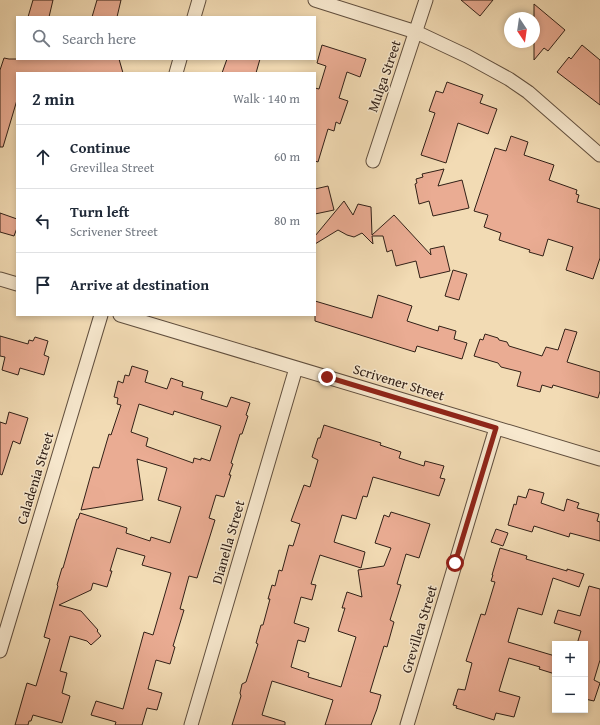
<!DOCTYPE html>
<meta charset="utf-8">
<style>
:root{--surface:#fff;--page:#f2f2f3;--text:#1f2937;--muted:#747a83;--line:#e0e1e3}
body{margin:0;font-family:"Gentium Book Plus",serif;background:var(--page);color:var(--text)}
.controls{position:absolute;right:12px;bottom:12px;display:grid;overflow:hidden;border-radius:0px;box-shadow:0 2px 6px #0003}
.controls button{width:36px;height:36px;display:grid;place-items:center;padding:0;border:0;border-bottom:1px solid var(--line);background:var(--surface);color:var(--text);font:20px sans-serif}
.compass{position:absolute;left:504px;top:12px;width:36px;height:36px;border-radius:50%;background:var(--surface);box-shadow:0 2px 6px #0003;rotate:167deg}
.stop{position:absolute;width:12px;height:12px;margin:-9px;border:3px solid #8f2418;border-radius:50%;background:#fff}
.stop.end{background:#8f2418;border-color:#fff;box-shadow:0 1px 4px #0008}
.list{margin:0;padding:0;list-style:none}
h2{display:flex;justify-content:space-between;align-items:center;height:52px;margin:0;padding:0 16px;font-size:17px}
h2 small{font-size:13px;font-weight:400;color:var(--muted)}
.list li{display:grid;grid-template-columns:26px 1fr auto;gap:12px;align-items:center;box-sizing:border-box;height:64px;padding:0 16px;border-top:1px solid var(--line)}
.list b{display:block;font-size:15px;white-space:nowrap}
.list p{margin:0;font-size:13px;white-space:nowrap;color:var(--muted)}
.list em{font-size:13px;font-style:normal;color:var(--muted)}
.icon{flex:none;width:22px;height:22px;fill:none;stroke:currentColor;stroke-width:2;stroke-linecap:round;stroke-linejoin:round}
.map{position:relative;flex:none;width:600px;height:725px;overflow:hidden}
.search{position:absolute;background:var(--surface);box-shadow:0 2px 6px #0003;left:16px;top:16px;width:300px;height:44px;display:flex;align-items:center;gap:10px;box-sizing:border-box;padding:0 14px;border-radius:0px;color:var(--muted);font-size:15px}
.panel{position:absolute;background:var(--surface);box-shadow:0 2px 6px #0003;left:16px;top:72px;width:300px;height:244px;border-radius:0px}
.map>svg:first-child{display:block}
.building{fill:#eaac93;stroke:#312017;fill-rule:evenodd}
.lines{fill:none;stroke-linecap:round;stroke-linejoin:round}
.street-casing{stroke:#614f3e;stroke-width:15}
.street{stroke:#f7e8ce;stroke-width:13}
.route{stroke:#8f2418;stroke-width:5}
.labels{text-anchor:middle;stroke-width:3;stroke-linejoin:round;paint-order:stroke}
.street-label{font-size:14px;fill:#312017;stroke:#f7e8ce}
</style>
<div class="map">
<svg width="600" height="725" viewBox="0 0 600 725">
<rect width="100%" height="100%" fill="#f2dbb4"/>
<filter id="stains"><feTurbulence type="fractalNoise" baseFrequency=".005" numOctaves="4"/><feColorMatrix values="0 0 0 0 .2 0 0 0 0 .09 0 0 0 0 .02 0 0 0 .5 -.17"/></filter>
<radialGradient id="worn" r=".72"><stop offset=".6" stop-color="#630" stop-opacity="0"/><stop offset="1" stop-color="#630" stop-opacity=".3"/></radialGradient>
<path class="building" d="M33 0H53L49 17H28Z
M97 0H121L117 17H92Z
M461 0H493L480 16Z
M534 4 565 30 548 51 544 48 534 60Z
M322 45 366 59 360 77 347 72 339 98 348 101 340 124 336 122 334 131 328 129 318 162 315 161V88L319 89 326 66 317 63Z
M582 45 600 60V105L557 72 569 57 571 59Z
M4 58 9 59H119L123 73H17V100L3 147H0V70Z
M227 59H260L256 73H222Z
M447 82 483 95 480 103 497 109 488 134 458 123 446 163 421 155 435 113 429 111 436 91 443 93Z
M511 136 528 142 524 155 554 165 549 180 577 190 576 194 579 195 577 202 600 209V258L593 279 566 270 573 247 548 239 543 256 529 252 530 250 499 240 501 233 484 227 488 215 474 211 495 148 506 151Z
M444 169 438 186 462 180 469 208 433 216 429 201 419 204 415 184 417 183 416 179 423 177 422 174Z
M328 186 334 210 315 214V189Z
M344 201 353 215 358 204 371 207 372 235 394 215 431 255 430 249 444 246 450 271 420 278 416 261 396 266 392 250 387 252 383 236H372L373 244 362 233 354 237 347 235 338 230 315 244V236Z
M0 213 17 219V228L14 236 0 232Z
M453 270 467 274 459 300 445 296Z
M378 295 412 306 407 321 438 331 439 326 456 331 454 339 467 343 462 359 417 346 415 352 315 321V301L372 318Z
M565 329 577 332 567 362 600 372V391L598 398 553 385 552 388 542 385 540 392 517 386 521 372 501 367 498 363 474 356 480 339 483 340 485 334 498 338 499 340 507 342 509 346 542 356 546 347 558 350Z
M0 336 28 344 29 340 33 341 35 337 48 341 44 355 49 357 44 375 20 368 18 375 2 370 5 357 0 356Z
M132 366 148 371 145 382 167 389 171 378 183 382 182 386 203 392 201 399 227 407 231 397 250 403 246 415 248 416 242 434H240L231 463 233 464 229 475H231L224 497 216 495 209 518 215 520 197 578 189 576 180 609 184 610 173 646 175 647 170 664 156 660 148 689 162 693 157 710 147 708 142 725H115L116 722 91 715 96 701 123 709 144 632 153 635 171 573 142 565 145 556 117 548 110 571H112L107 587 93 583 91 590 59 605 81 611 98 630 97 631 101 636 91 645 87 641 70 636 60 671 67 673 62 693 70 696 62 723 33 715 31 721H29L28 725H15L27 683 36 686 50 639 44 637 58 586 57 585 62 568H63L77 519H78L80 513 127 528 126 533 150 541 151 537 170 543 181 507 158 500 167 468 137 459 143 500 81 510 93 467 99 468 109 434 111 435 121 405 117 404 118 398 114 397 118 381 123 383 125 375 129 376ZM139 404 173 415 174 411 221 426 210 461 201 458V460L194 458 193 463 146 446 148 438 131 432Z
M9 412 28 418 20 444 13 441 2 475 0 474V422L6 424Z
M324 425 381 443 380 445 401 452 399 458 424 466 425 461 444 466 440 478 445 479 439 496 373 477 367 497 363 496 356 519 342 515 334 542 365 552 361 568 320 555 311 584 316 585 312 600 301 597 294 623 309 628 305 642 298 640 291 667 309 673 308 677 341 687 356 637 338 631 345 608H342L347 592 362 597 358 570 384 566 391 548 375 543 384 515 389 517 391 512 430 524 419 558 406 554 397 584 401 585 390 620 394 622 387 647 384 646 370 692 381 695 377 709 371 725H325L333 700 272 681 262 715 285 722V725H232L241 696 240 693 242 684 246 682 258 644 256 643 261 625H263L270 599H268L272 585 275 586 279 570 282 571 289 545 293 546 300 524 291 521 304 485 310 487 318 460 312 457 318 438H320Z
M529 489 544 493 541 503 564 511 567 499 579 503 577 508 599 514 597 521 600 522V541L570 533 569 537 534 526 532 532 508 525 514 504 516 505 518 496 526 498Z
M496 529 508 533 503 546 491 542Z
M500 548 527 556 526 559 567 571V569L584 574 579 587 553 578 542 615 518 608 508 642 555 656V674L539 669 540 667 509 658 499 691 520 697 514 717 496 713 494 720 456 708 457 706 453 705 458 689 465 690 472 663 466 661 481 614 485 615 495 582 491 581 493 575H492Z
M589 586 600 589V660L594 680 600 683 594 701 585 699V644H577L581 631 554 623 558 610 580 616Z"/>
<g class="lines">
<g class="street-casing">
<path id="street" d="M315 0 416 32 467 56 509 79 528 92 600 155
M194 17 199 0
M176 73 180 59
M373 161 426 0
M0 279 17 284
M120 315 600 459
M0 651 101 315
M191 725 296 368
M407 725 496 428"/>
</g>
<use href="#street" class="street"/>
</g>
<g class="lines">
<path class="route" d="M327 377 496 428 455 563"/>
</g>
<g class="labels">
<g class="street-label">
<text transform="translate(384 76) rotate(-71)" y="5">Mulga Street</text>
<text transform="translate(399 382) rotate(17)" y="5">Scrivener Street</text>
<text transform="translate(35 478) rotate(-73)" y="5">Caladenia Street</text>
<text transform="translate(228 542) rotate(-74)" y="5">Dianella Street</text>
<text transform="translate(419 629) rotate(-73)" y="5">Grevillea Street</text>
</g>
</g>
<rect width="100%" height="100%" filter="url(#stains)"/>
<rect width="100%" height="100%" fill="url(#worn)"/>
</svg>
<div class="controls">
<button>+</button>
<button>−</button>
</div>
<svg class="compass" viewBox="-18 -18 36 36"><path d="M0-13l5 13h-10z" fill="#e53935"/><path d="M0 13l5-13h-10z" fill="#747a83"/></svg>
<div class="stop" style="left:455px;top:563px"></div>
<div class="stop end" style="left:327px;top:377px"></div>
<div class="search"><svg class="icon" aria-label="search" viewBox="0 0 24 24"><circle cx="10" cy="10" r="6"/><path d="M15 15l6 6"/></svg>Search here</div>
<section class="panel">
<h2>2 min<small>Walk · 140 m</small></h2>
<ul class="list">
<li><svg class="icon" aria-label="ahead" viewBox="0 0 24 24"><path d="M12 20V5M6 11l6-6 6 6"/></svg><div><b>Continue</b><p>Grevillea Street</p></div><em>60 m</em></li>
<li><svg class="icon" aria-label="left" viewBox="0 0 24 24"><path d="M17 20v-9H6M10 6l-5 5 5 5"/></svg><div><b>Turn left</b><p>Scrivener Street</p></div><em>80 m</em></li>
<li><svg class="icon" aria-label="arrive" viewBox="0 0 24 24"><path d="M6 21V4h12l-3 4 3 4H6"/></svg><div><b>Arrive at destination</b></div></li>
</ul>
</section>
</div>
